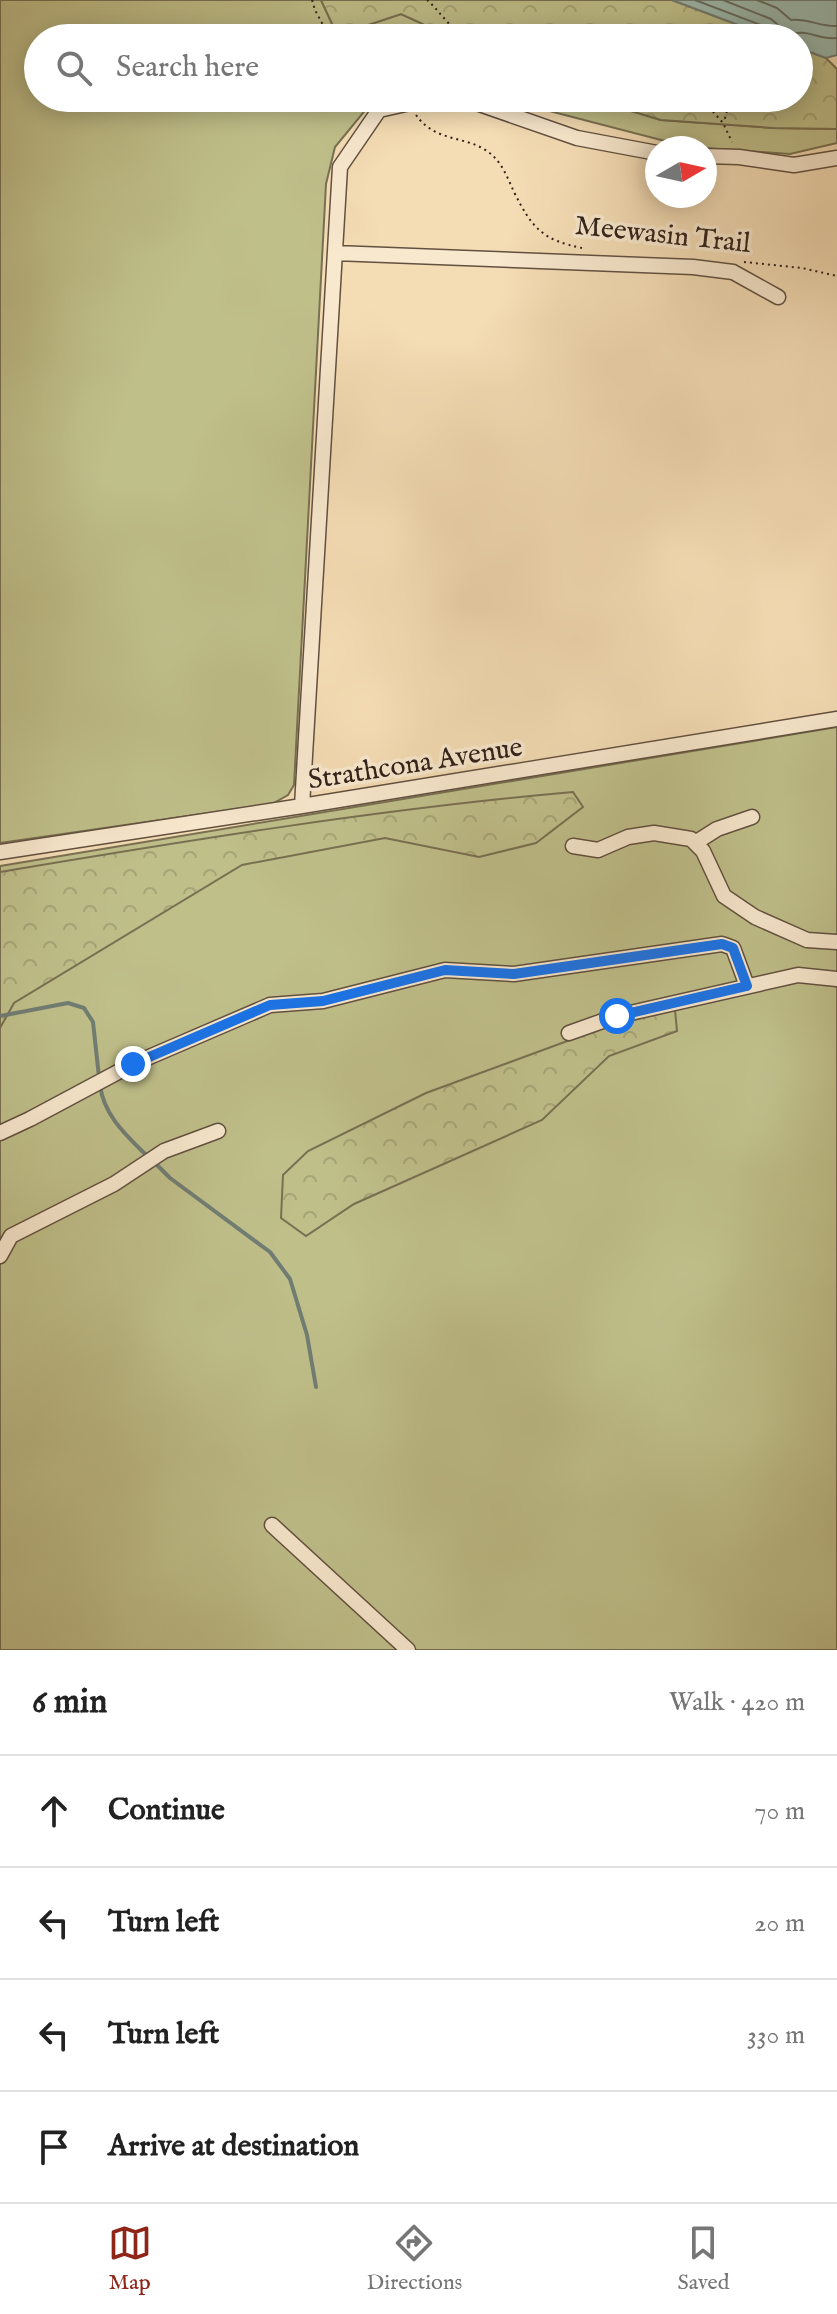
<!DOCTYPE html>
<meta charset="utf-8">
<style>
:root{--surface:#fff;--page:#f2f2f2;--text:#222;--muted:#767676;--line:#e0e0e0;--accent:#8f2418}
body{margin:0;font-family:"IM FELL English",serif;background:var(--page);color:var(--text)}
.compass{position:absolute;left:645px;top:136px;width:72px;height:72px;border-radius:50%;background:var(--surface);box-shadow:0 4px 20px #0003;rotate:81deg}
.stop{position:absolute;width:24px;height:24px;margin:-18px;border:6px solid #1a73e8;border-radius:50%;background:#fff}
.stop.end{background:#1a73e8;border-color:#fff;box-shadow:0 2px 8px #0008}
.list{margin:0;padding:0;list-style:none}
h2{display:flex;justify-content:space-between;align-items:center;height:104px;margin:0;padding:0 32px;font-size:34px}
h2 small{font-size:26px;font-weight:400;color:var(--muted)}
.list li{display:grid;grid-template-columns:52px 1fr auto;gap:24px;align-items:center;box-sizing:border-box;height:112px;padding:0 32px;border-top:2px solid var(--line)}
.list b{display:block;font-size:30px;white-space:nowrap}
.list em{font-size:26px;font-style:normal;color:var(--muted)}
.icon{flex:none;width:44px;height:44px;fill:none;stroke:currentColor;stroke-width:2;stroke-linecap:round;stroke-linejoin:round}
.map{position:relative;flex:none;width:837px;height:1650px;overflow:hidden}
.search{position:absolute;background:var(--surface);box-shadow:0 4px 20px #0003;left:24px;right:24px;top:24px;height:88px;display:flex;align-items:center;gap:20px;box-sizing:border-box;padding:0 28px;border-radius:44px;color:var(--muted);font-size:30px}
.sheet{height:552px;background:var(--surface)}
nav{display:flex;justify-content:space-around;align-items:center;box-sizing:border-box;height:112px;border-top:2px solid var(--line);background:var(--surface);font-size:22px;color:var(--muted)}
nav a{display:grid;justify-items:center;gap:4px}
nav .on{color:var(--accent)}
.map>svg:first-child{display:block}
.green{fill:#bfbf8a;stroke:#787052;stroke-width:2}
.forest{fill:url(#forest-crowns);stroke:#787052;stroke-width:2}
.water{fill:#9cbbaf;stroke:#717d73;stroke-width:2}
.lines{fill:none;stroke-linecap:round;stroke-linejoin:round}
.shore{stroke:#666e64;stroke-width:2}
.stream{stroke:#717d73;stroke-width:4}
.minor-casing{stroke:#625040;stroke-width:17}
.path{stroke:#31211a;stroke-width:2;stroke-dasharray:2 4;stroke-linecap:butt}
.minor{stroke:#f8e8ce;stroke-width:14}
.route{stroke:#1a73e8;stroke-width:10}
.labels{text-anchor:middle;stroke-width:7;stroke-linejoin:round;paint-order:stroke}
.street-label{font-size:28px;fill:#31211a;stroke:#f8e8ce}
</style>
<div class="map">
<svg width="837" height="1650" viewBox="0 0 837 1650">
<defs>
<pattern id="forest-crowns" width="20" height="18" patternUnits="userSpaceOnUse" patternTransform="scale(2)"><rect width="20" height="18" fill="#bfbf8a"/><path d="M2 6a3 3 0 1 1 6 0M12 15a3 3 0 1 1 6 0" fill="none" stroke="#a5a476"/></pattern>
</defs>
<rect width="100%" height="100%" fill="#f4dcb4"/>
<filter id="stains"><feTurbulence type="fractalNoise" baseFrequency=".0025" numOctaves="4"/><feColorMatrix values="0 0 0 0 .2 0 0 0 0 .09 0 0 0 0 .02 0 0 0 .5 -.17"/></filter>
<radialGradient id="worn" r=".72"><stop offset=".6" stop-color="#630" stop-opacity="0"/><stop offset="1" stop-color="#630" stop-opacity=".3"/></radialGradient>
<path class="green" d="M0 0H321L334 28 344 33 401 14 423 24 438 38H38V98H386L367 108 335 147 326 184 294 785 288 795 272 804 0 843Z
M499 98H588L661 120 773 128 837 129V143L790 154 688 147Z
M837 727V1650H0V866Z"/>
<path class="forest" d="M321 0H672L773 38H438L423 24 401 14 344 33 334 28Z
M799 48 826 58 837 69V129L773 128 661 120 588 98H799Z
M573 792 583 807 536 843 479 857 385 838 242 865 14 1003 0 1028V872C190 840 381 809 573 792Z
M675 1010 677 1031 609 1056 542 1120 354 1204 306 1236 281 1218 283 1175 308 1151 426 1093 608 1026Z"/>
<path class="water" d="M672 0H837V55L826 58 799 48V38H773Z"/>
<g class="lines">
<path class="shore" d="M695 0 766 27 771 32V38
M723 0 771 19 777 24 784 37C809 26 813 40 837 38
M757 0 777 8 791 20C807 18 821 27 837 26"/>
<path class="stream" d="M0 1016 68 1003 84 1008 93 1022 99 1077
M100 1085C104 1116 126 1135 147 1156
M154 1162 170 1178 270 1252 290 1279 307 1335 316 1387"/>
<g class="minor-casing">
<path id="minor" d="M462 98 577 138 657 153
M705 156 739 157 794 165 837 158
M335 253 693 267 733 272 778 297
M302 806 340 167 379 110 432 98
M695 843 717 829 752 817
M573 846 598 850 628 837 654 833 691 839 703 851 724 896 755 917 807 940 837 942
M0 852 302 806 837 719
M569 1033 617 1016 798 975 837 979
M0 1133 30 1119 133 1064 270 1005 323 1001 445 970 514 974 722 944 733 948 747 986
M0 1256 11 1236 114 1184 164 1151 218 1131
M272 1525 408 1650"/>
</g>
<path class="path" d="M312 0 315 10 330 38
M427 0C438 9 454 33 465 37 471 38 479 37 485 38
M701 98 723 123 732 142
M716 98 723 102 727 111 724 122
M416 115C438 146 473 133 496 159 504 168 509 181 514 192 532 228 542 240 582 248
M744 262 802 268 837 276"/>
<use href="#minor" class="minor"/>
</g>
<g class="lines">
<path class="route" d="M133 1064 270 1005 323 1001 445 970 514 974 722 944 733 948 747 986 617 1016"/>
</g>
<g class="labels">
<g class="street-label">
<text transform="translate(663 233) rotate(6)" y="10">Meewasin Trail</text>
<text transform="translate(415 762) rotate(-9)" y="10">Strathcona Avenue</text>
</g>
</g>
<rect width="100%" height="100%" filter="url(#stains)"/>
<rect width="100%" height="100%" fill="url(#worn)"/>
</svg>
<svg class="compass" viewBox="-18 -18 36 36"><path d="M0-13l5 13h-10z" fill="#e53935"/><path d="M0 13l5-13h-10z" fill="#767676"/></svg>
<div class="stop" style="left:617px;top:1016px"></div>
<div class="stop end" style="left:133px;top:1064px"></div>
<div class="search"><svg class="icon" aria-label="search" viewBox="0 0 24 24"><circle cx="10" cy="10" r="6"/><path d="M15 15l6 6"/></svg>Search here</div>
</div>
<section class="sheet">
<h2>6 min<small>Walk · 420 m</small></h2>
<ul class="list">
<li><svg class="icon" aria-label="ahead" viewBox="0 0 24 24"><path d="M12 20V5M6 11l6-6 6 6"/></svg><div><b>Continue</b></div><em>70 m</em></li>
<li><svg class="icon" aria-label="left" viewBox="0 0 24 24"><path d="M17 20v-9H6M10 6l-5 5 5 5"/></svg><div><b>Turn left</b></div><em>20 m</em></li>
<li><svg class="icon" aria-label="left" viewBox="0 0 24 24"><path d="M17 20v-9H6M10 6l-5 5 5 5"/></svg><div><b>Turn left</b></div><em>330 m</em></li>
<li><svg class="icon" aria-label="arrive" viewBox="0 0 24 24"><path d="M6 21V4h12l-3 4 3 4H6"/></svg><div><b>Arrive at destination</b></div></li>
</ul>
</section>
<nav>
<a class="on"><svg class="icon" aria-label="map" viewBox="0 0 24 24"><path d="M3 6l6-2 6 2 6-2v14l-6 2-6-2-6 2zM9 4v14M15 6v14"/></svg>Map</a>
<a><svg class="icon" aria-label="directions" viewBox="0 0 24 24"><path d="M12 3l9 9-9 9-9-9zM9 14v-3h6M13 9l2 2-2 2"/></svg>Directions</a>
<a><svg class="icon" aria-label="saved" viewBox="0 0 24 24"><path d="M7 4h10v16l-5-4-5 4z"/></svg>Saved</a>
</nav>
